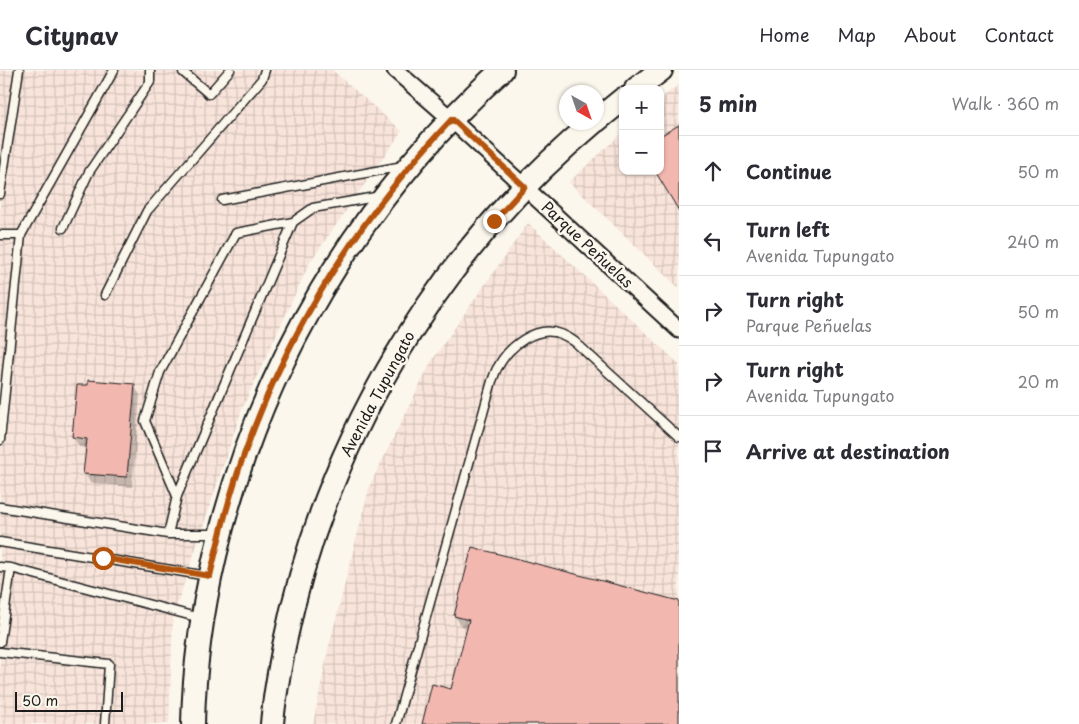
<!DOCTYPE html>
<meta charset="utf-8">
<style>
:root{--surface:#fff;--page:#f7f7f7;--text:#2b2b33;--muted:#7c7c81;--line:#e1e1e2}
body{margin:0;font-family:"Playpen Sans",sans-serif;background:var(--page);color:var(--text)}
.controls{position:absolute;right:15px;top:15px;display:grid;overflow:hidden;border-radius:10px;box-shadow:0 1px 4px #0004}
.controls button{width:45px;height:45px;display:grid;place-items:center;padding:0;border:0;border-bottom:1px solid var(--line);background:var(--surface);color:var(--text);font:25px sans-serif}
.compass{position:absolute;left:559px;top:15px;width:45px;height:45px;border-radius:50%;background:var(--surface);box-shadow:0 1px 4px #0004;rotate:140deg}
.scale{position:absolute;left:15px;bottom:12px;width:108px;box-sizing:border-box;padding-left:5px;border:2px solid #1c1c1c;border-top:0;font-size:14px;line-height:18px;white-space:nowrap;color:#1c1c1c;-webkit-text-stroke:4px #fbf7ec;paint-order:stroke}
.stop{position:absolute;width:15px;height:15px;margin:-11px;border:4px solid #b45309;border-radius:50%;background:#fff}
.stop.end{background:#b45309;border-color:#fff;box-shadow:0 1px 5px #0008}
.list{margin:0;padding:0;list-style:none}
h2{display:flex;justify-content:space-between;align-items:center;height:65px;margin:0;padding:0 20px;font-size:21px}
h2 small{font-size:16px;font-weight:400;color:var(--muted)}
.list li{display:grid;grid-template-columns:32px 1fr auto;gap:15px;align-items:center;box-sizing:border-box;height:70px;padding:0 20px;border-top:1px solid var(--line)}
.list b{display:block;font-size:19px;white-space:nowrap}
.list p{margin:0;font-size:16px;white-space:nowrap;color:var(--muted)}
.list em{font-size:16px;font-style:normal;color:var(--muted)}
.icon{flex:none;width:28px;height:28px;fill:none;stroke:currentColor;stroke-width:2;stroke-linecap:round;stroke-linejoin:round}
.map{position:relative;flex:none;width:679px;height:654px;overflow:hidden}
header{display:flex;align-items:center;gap:30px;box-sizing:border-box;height:70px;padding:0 25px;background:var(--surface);border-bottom:1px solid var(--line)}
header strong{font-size:24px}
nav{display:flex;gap:28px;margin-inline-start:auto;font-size:18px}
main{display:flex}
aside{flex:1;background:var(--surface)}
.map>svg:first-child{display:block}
.industrial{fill:url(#industrial-grid)}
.shadow{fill:#0003}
.building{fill:#f2b7af;stroke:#1c1c1c}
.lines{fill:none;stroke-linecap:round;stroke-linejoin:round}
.lane-casing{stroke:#1c1c1c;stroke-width:11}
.street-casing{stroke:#1c1c1c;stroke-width:19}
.secondary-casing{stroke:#1c1c1c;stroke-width:26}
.lane{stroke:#fbf7ec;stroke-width:8}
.street{stroke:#fbf7ec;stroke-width:15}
.secondary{stroke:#fbf7ec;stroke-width:22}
.route{stroke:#b45309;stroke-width:6}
.labels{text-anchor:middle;stroke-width:5;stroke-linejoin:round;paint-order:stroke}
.street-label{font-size:15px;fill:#1c1c1c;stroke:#fbf7ec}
</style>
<header>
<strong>Citynav</strong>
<nav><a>Home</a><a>Map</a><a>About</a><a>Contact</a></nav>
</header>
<main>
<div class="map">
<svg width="679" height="654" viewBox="0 0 679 654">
<defs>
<pattern id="industrial-grid" width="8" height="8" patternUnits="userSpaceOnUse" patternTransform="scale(1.25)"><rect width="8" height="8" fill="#f8e4da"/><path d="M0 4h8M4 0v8" fill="none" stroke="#d4c3ba"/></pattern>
</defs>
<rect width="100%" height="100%" fill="#fbf7ec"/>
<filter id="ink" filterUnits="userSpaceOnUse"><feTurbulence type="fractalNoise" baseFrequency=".02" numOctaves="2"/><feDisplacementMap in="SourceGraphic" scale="10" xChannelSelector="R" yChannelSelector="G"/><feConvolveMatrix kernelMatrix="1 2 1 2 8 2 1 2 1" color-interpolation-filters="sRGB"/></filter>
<g filter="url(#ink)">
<path class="industrial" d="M0 0H332L402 61 310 192 242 339 173 547 169 654H0Z
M679 15V218L569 112 623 62V101H660V29Z
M528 153 679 294V654H313L329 576 370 415 431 292Z"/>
<path class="shadow" d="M134 315 140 325 132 417 90 413 85 403 87 378 79 377 74 367Z
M679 532V654H423L452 621 468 558 461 556 455 546Z"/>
<path class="building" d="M679 55V141L655 101H660V66Z
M88 310 135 314 127 407 83 404 87 369 72 367 77 315H88Z
M472 477 679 531V654H422L432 614 451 619 469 550 454 546Z"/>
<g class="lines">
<g class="lane-casing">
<path id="lane" d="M183 0V2L209 24 230 0
M0 124 19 0
M222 130 403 96
M63 158 89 102 150 12V0
M0 165H21
M105 225 147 141 262 9 265 0
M0 370 21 165 114 0
M177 426 145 351 160 302 236 163 293 152
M0 437 168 464H218
M168 464 177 426 293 152 313 138 381 126
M0 472 208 506
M0 497 11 498 0 572
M11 498 200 548
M0 582 109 594 105 654
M396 654 492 311C494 307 495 301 498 297 509 276 537 254 561 264 566 266 571 269 575 272L679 367"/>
</g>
<g class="street-casing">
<path id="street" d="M395 0 451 49 679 260"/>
</g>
<g class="secondary-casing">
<path id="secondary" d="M636 19 661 0
M596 51 623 29
M193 654C194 598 202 541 215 486 258 298 359 129 502 0
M272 654C274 628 279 602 284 576 325 373 435 185 594 52"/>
</g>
<use href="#lane" class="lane"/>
<use href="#street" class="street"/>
<use href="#secondary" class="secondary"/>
</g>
</g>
<g class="lines" filter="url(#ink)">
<path class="route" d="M103 488 210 506C220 464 230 422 245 382 291 254 359 148 452 49L525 117 494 151"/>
</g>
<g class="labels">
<g class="street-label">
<text transform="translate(587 175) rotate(43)" y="5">Parque Peñuelas</text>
<text transform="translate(378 324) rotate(-62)" y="5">Avenida Tupungato</text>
</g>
</g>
</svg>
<div class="controls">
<button>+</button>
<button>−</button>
</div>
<svg class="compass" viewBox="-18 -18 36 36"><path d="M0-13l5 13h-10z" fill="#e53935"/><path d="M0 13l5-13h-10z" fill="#7c7c81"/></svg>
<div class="scale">50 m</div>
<div class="stop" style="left:103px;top:488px"></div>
<div class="stop end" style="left:494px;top:151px"></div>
</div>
<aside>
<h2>5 min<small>Walk · 360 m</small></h2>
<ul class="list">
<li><svg class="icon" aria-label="ahead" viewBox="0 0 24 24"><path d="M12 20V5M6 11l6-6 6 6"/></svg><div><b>Continue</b></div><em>50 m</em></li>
<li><svg class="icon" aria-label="left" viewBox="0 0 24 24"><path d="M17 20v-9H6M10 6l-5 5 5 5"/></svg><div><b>Turn left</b><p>Avenida Tupungato</p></div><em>240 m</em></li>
<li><svg class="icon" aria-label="right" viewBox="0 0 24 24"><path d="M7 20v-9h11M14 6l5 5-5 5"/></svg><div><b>Turn right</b><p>Parque Peñuelas</p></div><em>50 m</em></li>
<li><svg class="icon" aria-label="right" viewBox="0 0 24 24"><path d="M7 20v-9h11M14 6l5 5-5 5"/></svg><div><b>Turn right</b><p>Avenida Tupungato</p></div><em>20 m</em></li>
<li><svg class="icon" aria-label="arrive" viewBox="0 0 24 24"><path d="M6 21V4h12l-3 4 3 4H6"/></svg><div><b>Arrive at destination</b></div></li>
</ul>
</aside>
</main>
